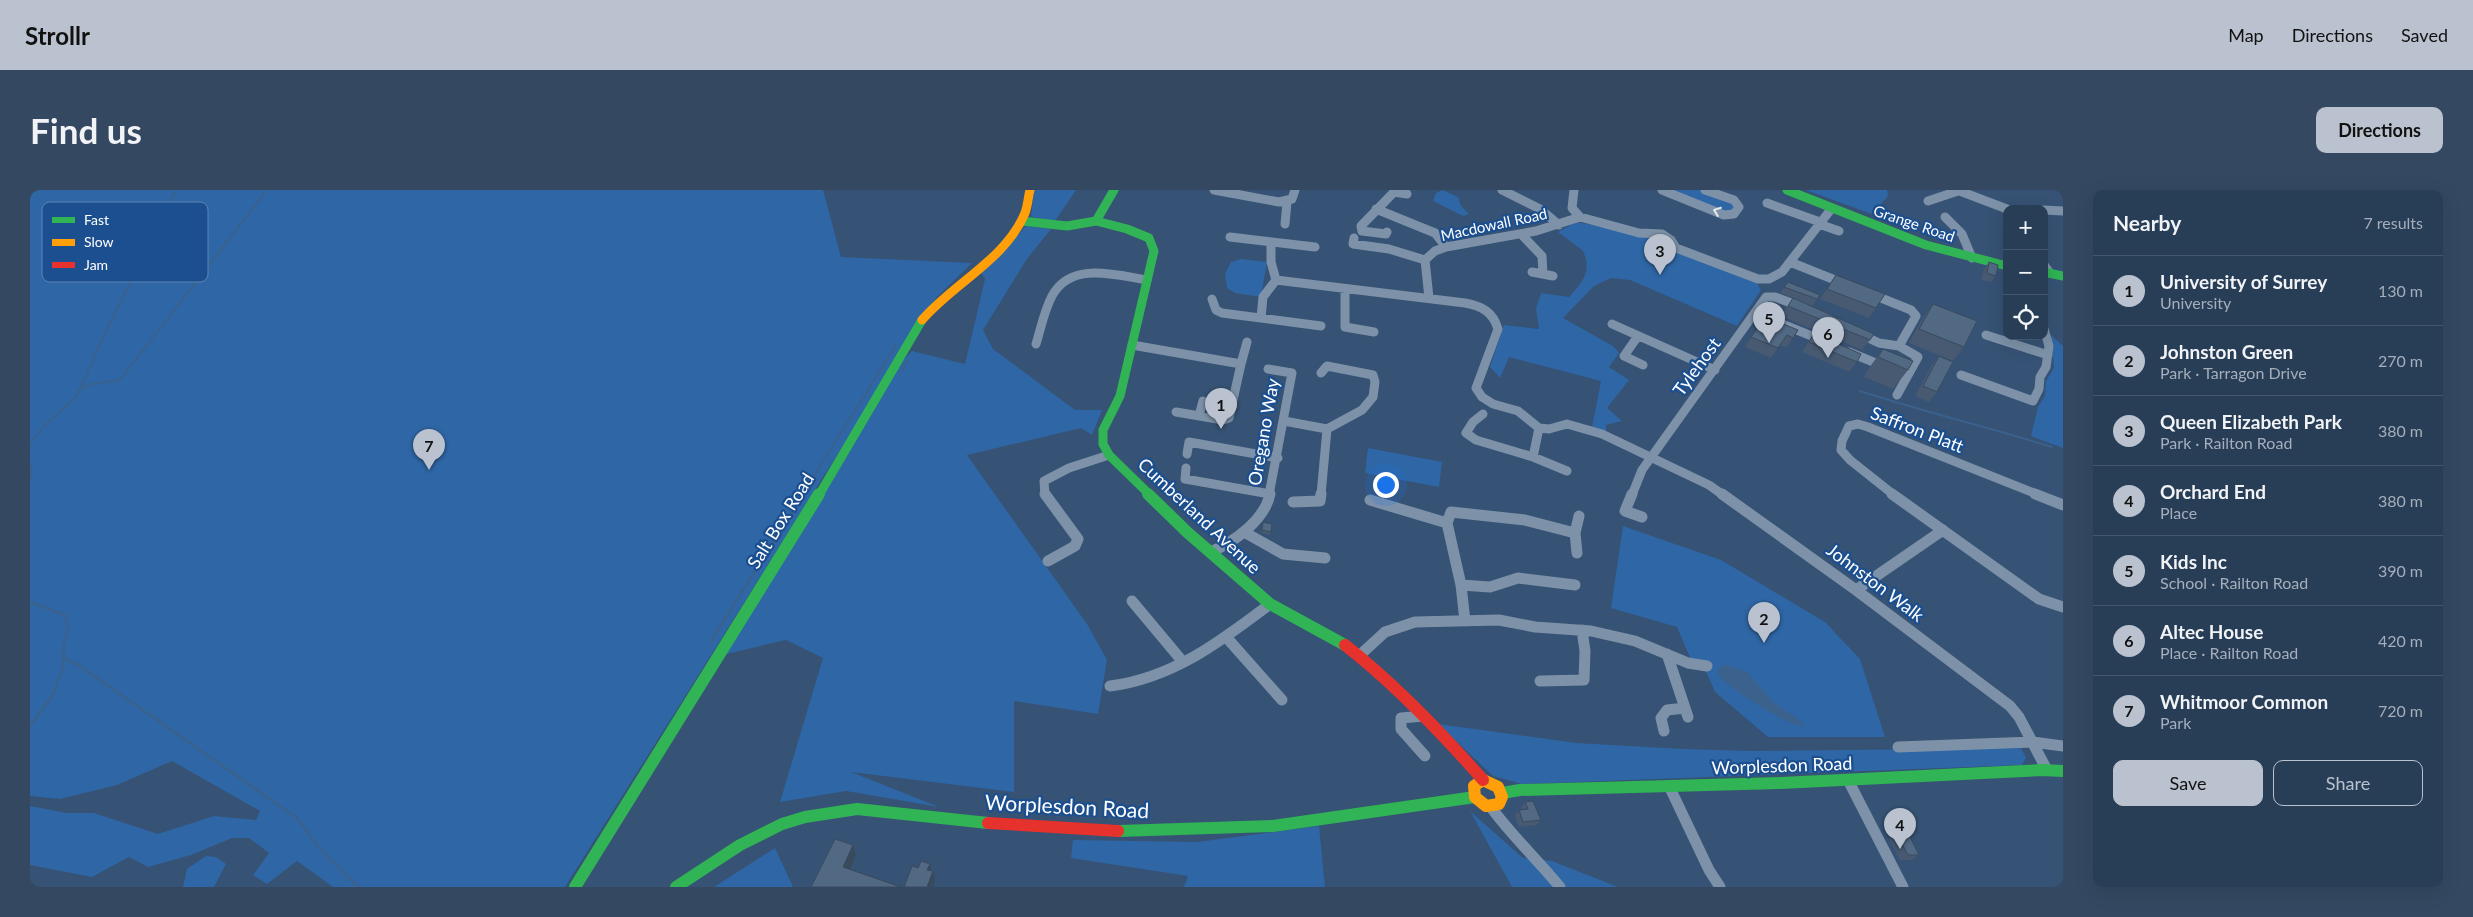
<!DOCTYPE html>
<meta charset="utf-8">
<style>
:root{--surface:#283e57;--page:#344961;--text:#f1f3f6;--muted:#a5aeba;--line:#44576d;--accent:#b9c2ce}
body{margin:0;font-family:Lato,sans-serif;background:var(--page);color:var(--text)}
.controls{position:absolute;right:15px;top:15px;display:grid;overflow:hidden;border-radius:10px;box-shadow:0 5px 20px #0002}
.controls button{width:45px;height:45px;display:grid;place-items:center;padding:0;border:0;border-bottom:1px solid var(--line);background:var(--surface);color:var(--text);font:25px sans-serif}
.you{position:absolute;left:1355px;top:294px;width:18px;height:18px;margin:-12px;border:4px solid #fff;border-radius:50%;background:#1a73e8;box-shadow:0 0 0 8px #1a73e833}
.badge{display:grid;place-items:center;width:32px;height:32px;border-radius:50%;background:var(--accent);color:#111;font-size:16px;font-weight:700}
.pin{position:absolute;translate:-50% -41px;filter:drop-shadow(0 1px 2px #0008)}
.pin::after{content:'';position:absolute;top:26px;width:18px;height:15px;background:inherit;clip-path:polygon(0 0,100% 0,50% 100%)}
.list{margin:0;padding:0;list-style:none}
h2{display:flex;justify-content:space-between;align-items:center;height:65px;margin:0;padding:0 20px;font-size:21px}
h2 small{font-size:16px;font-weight:400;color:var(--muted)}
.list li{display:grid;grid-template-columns:32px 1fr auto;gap:15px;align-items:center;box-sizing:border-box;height:70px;padding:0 20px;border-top:1px solid var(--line)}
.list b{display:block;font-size:19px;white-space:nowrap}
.list p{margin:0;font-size:16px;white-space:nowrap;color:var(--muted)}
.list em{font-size:16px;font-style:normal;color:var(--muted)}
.actions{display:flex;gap:10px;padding:15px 20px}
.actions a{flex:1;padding:11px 0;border:1px solid var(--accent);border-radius:10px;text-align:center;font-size:18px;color:var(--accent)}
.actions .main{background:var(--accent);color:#111}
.icon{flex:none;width:28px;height:28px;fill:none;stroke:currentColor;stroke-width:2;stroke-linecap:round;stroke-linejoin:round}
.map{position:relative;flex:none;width:2033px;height:697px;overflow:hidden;border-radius:10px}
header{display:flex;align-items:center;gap:30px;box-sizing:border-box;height:70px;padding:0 25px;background:var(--accent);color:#111}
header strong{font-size:24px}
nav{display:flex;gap:28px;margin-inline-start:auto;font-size:18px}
.intro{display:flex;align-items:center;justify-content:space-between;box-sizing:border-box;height:120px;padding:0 30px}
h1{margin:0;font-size:35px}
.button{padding:12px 22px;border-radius:10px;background:var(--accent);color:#111;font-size:18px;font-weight:700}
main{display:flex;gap:30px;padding:0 30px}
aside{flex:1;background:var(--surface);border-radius:10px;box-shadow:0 5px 20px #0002}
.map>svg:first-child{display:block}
.green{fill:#2f66a5}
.water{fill:#3b618d}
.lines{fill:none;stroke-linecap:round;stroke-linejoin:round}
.stream-far1{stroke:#3b618d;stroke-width:2}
.stream{stroke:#3b618d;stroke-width:2.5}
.street-far1{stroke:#7d92a8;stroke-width:9}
.street{stroke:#7d92a8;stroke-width:11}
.fast-far1{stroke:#30b455;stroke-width:9}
.fast{stroke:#30b455;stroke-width:12}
.slow-far1{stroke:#ff9f0a;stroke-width:9}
.slow{stroke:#ff9f0a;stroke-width:12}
.jam{stroke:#e5322d;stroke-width:12}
.wall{fill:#475a72}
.shaded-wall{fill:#394a5c}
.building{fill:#526984;stroke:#394a5c}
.oneway{stroke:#e5e9ee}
.labels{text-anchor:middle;stroke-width:4.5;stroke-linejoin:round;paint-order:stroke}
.far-street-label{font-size:15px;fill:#fff;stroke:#1b4f8f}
.street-label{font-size:18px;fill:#fff;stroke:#1b4f8f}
.near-street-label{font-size:21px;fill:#fff;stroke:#1b4f8f}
.key{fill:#1b4f8f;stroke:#5f84b1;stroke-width:1}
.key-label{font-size:14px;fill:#fff}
</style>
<header>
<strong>Strollr</strong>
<nav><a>Map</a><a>Directions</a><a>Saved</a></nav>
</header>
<div class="intro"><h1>Find us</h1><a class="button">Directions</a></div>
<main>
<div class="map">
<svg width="2033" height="697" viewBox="0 0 2033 697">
<rect width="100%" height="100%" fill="#365274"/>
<path class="green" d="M0 0H793L811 67 942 73 906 108 535 697H303L267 671 237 694 223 685 239 663 219 648H202L161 665 118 677 99 667 62 687 0 675V616L37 623H64L128 644 184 626 226 630 230 621 142 571 87 595 30 609 0 606Z
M1004 0H1046L1025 31 1001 27Z
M1412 0 1428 7 1431 16 1439 24 1433 26 1403 11 1406 3Z
M1636 0H1671L1707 16 1702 23H1694Z
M1776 0H1857L1858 6 1842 24Z
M1546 32 1631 48 1640 59 1727 93 1731 100 1707 136 1600 90 1581 88 1564 96 1533 128 1583 156 1589 163 1579 177 1599 190 1577 218 1592 231 1576 235V242L1562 237 1571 191 1479 167 1470 188 1460 177 1474 135 1508 139 1509 138 1506 119 1511 103 1539 107C1553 92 1562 81 1553 61L1528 42Z
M996 36 1021 39 997 69 953 140 963 159 1045 220H1072L1062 245 1051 238 937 265 1057 434 1077 470 1068 524 984 511V602L821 582 909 617 816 601 750 612 793 468 756 450 696 464 872 171 882 161 935 174 955 89 951 83Z
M1211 69 1237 72 1231 107 1205 103 1197 98 1195 84 1201 72Z
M2021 145 2033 156V258L2001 246 2008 217 2015 206 2016 191 2024 178Z
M1338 258 1412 272 1409 297 1335 283Z
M1593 336 1691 370 1795 432 1830 469 1855 547H1738L1685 502 1672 472 1661 470 1647 437 1581 418Z
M1408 534 1546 553 1654 559 1720 561 1991 558 1996 568 1992 575 1492 594 1463 586Z
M1440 621 1493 668 1522 671 1588 697H1482Z
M1289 636 1295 697H1154L1158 686 1041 668 1043 650 1167 652Z
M745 658 763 697H684Z
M176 666 186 667 196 674 184 697H153L157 679Z"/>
<path class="water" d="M1697 475 1717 482 1744 513 1771 531 1774 537C1760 537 1694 496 1687 483L1691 476Z"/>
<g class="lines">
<path class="stream-far1" d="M870 183 878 171
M50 199 62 194 90 190 237 0
M1830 201C1894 222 1958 237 2022 257
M0 254 15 235 47 206 76 141 146 0
M0 273 2 280 0 289
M772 305 866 155"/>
<path class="stream" d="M0 412 35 425 38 437 34 454 33 478 22 506 0 536
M681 451 773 304
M35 469 50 476 267 628 291 660 328 697"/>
<path class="street-far1" d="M1184 0 1249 12 1262 9 1265 0
M1472 0 1510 19 1529 35
M1544 0 1542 18 1550 27 1609 43 1632 44 1641 50 1646 58 1728 89H1739L1752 82 1802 18
M1632 0 1694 25 1704 24 1709 17 1704 10 1675 0
M1927 0 1977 19
M1898 11 1928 1
M1737 13 1790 32
M1346 19 1405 43 1416 57
M2014 20 2033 21
M1915 27 1932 44 1942 68
M1255 34 1257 12
M1789 34 1809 41
M1357 42 1356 44 1332 41 1331 36 1364 2 1377 4
M1491 44 1512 66 1513 84
M1200 47 1285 57
M1324 48 1323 54 1359 59 1395 70
M1395 70 1405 61 1416 57 1506 41 1550 27
M1395 70 1399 108
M1760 72 1815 94
M2014 75 2020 83
M1502 82 1523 86
M1246 90 1435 113C1452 116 1463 122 1468 139L1446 198 1452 207 1463 214 1488 221 1509 238 1519 239 1537 234 1572 244 1679 295 1693 305
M1315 100V137L1344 142
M1182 109 1186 120 1192 123 1291 136
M1725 123 1794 151
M1231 128 1233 107 1246 90 1241 72V53
M1582 134 1685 180
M1828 143 1849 153 1869 156 1886 126 1881 120 1841 104
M1956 145 2018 165
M1608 146 1594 166 1613 175
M1006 154C1011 138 1014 121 1022 106 1041 71 1085 85 1117 90
M1102 155 1211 174 1199 228 1193 230 1146 222
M1819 162 1877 186
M1211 174 1217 152
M1238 179 1262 183 1239 305
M1931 185 2003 211 2009 199 2010 187 2016 177 2019 156 2014 139
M1867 205 1888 167 1869 156
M1453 224 1443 232 1436 243 1446 250 1503 267 1509 238
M1169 226 1173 211
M1254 231 1297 239 1332 220 1343 207 1345 192 1343 185 1297 176 1291 183
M1157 264 1159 252 1248 268
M1503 267 1537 281
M1156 278 1155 289 1240 304
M1015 305 1014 291 1039 278 1079 265
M1291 305 1297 239
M1602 305 1612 280 1736 107H1745L1772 117
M1864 305 1820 270 1811 260 1812 251 1819 236 1828 234 1838 237 2009 305"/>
<path class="street" d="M1015 304 1048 349 1045 356 1018 371
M1602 304 1595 321 1612 327
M1692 304 1826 400 1980 516 1989 527 2017 580
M1862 304 2009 409 2033 417
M2005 304 2033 315
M1340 310 1417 333
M1263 312 1290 311 1291 304
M1214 342 1253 364 1295 368
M1545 343 1547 363
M1180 362C1203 353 1235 330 1240 304
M1431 395 1460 397 1488 388 1545 395
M1826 400 1913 340
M1102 411 1153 472
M1435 431 1431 395 1417 333 1421 322 1495 330 1545 343 1549 326
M1197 448 1252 510
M1637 464 1658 527
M1330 465 1355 442 1385 432 1469 430 1505 437 1561 441 1605 451 1658 473 1677 476
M1510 491 1554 490 1555 461 1552 440
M1080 496C1143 488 1191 451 1240 414
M1394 526 1371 528V539L1395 566
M1634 541 1631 528 1637 520 1655 518
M1868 557 2003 552 2033 556
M1818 590 1873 697
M1640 598 1679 680 1690 697
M1460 616C1481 645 1507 669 1530 697"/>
<path class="fast-far1" d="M1757 0 1896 55 1977 76
M992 31 1037 36 1066 31 1097 39 1119 48 1124 61 1090 206 1073 240V254L1079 265 1120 305
M1066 31 1084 0
M2014 82 2033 86
M789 305 892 130"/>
<path class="fast" d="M1118 304 1157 342 1240 414 1315 455
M1472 603 1490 600 1751 593 2012 580 2033 581
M1088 641 1243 636 1445 607
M545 697 789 304
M646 697 710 655 752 634 775 627 827 619 958 633"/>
<path class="slow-far1" d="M892 130C924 93 976 69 995 23 998 15 998 7 1000 0"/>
<path class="slow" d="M1453 590 1468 597 1472 607 1469 614 1456 616 1445 607 1444 596Z"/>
<path class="jam" d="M1315 455C1366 495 1410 541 1453 590
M958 633 1088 641"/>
</g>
<path class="wall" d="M1959 72 1966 86 1961 92 1951 90 1954 79Z
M1806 85 1846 118 1839 128 1790 109Z
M1758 92 1790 105 1782 116 1771 112 1840 150 1832 160 1751 126 1763 108 1750 103Z
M1903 114 1934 157 1923 171 1879 153 1893 127Z
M1768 140 1756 158 1750 155 1741 168 1715 157 1721 147Z
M1784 143 1827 172 1819 182 1772 162Z
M1853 159 1878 180 1863 199 1834 187 1839 178Z
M1909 166 1907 202 1899 212 1885 206 1901 176Z
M1233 332 1242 334 1240 345 1231 343Z
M1495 612 1511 630 1507 635 1489 637 1485 626 1489 620H1492L1491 618Z
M1866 643 1889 665 1882 670H1870L1859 649Z"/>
<path class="shaded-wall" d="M823 655 826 665 817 687 813 677Z
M900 674 902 684 897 680Z
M903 681 905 691 903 697H897Z"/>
<path class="building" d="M1959 72 1968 75 1966 86 1957 83Z
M1806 85 1855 104 1846 118 1797 99Z
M1758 92 1790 105 1787 109 1754 97Z
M1763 108 1844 144 1840 150 1758 116Z
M1903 114 1947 131 1934 157 1889 139Z
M1736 127 1768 140 1763 148 1757 145 1748 158 1721 147Z
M1784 143 1831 164 1827 172 1779 152Z
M1853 159 1883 171 1878 180 1848 167Z
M1909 166 1923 172 1907 202 1893 196Z
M1233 332 1242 334 1241 342 1232 340Z
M1503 611 1511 630 1493 632 1489 620 1498 619 1495 612Z
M1866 643H1878L1889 665H1878Z
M805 649 823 655 813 677 871 697H781Z
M891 671 900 674 897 680 903 681 897 697H874L882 676 888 678Z"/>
<defs><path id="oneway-chevron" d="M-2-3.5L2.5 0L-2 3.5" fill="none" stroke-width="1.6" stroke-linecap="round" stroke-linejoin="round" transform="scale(1.25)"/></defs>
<use class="oneway" href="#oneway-chevron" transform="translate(1687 21) rotate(-159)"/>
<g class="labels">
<g class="far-street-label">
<text transform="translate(1884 34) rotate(19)" y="5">Grange Road</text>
<text transform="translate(1464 35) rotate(-12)" y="5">Macdowall Road</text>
</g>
<g class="street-label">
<text transform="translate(1667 177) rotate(-54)" y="6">Tylehost</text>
<text transform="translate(1887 240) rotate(21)" y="6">Saffron Platt</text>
<text transform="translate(1234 242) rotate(-80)" y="6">Oregano Way</text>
<text transform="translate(1169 326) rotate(43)" y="6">Cumberland Avenue</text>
<text transform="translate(751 331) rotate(-58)" y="6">Salt Box Road</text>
<text transform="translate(1845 393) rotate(37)" y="6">Johnston Walk</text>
<text transform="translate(1752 576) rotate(-2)" y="6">Worplesdon Road</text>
</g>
<g class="near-street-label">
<text transform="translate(1037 617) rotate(3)" y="7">Worplesdon Road</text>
</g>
</g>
<rect x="12" y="12" width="166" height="80" rx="8" class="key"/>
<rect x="22" y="27" width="23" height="6" fill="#30b455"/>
<rect x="22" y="49" width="23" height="7" fill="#ff9f0a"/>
<rect x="22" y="72" width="23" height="6" fill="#e5322d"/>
<g class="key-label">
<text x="54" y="35">Fast</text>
<text x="54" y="57">Slow</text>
<text x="54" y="80">Jam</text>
</g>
</svg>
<div class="controls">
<button>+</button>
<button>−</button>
<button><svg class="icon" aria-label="locate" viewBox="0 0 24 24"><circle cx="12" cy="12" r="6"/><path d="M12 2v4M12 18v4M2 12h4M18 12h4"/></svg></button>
</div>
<div class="you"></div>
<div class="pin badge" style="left:1191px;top:239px">1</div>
<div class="pin badge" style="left:1734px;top:453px">2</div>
<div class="pin badge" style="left:1630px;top:85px">3</div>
<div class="pin badge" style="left:1870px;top:659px">4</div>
<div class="pin badge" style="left:1739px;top:153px">5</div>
<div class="pin badge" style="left:1798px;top:168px">6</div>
<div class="pin badge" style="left:399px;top:280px">7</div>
</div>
<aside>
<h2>Nearby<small>7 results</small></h2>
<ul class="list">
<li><span class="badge">1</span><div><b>University of Surrey</b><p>University</p></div><em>130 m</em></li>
<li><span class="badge">2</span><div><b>Johnston Green</b><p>Park · Tarragon Drive</p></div><em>270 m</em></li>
<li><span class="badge">3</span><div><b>Queen Elizabeth Park</b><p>Park · Railton Road</p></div><em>380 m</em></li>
<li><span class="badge">4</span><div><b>Orchard End</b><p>Place</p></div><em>380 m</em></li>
<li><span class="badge">5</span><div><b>Kids Inc</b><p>School · Railton Road</p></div><em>390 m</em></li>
<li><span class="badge">6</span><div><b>Altec House</b><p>Place · Railton Road</p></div><em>420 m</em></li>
<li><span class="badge">7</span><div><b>Whitmoor Common</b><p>Park</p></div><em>720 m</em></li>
</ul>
<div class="actions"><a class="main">Save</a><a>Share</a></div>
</aside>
</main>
